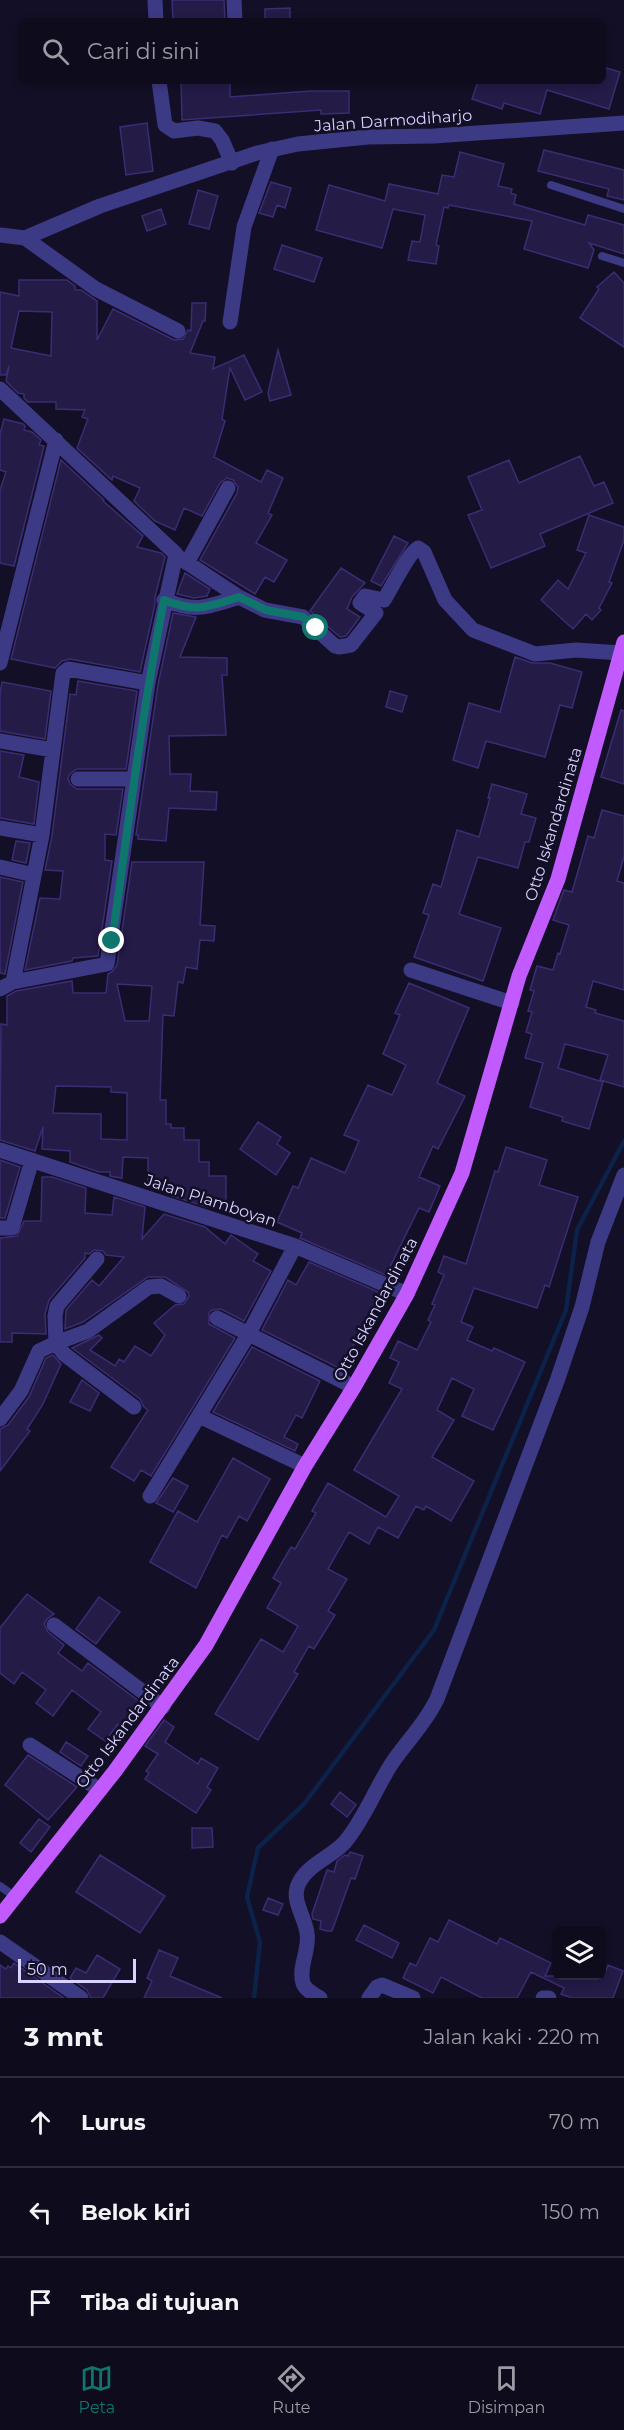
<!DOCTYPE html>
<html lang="id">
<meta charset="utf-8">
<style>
:root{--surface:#0e0b1c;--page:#1c1929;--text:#f1f3f6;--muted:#9b9ba3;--line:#2e2b3b;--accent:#0f766e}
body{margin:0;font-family:Montserrat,sans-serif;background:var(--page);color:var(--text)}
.controls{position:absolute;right:18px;bottom:18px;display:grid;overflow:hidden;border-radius:9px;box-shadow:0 3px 9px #0003}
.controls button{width:54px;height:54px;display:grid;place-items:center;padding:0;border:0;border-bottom:2px solid var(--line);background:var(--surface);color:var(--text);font:30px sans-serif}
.scale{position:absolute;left:18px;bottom:15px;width:118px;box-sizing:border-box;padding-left:6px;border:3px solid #d9d4ff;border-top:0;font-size:16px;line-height:21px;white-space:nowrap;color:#d9d4ff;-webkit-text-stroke:4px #130f26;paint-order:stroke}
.stop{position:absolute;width:18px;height:18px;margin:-14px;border:4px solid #0f766e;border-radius:50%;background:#fff}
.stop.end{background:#0f766e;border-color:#fff;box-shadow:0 2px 6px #0008}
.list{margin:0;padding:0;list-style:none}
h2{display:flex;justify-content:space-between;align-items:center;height:78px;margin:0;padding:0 24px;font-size:26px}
h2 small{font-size:20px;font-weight:400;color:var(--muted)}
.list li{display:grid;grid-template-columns:39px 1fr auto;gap:18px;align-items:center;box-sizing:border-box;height:90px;padding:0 24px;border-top:2px solid var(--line)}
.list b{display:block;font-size:22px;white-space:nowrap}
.list em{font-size:20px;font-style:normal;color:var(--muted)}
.icon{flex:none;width:33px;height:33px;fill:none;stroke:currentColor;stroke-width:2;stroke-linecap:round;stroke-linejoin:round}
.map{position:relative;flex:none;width:624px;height:1998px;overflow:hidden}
.search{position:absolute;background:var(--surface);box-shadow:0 3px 9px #0003;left:18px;right:18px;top:18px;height:66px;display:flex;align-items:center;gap:15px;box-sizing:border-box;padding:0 21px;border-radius:9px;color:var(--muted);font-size:22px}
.sheet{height:348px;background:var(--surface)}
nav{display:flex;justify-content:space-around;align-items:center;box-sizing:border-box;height:84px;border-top:2px solid var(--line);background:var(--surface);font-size:16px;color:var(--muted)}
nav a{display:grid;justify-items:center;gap:3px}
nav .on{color:var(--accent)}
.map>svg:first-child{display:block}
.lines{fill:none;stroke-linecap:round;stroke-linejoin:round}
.stream{stroke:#0c2248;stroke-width:4.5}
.building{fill:#241b47;stroke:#3b2d73;stroke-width:1.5;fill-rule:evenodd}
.service{stroke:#3d3a85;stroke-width:8}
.minor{stroke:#3d3a85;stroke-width:15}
.tertiary{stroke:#3d3a85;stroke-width:15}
.primary{stroke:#c25bff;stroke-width:15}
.route{stroke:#0f766e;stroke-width:8}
.labels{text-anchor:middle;stroke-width:5;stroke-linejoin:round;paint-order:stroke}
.street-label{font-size:16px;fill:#d9d4ff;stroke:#130f26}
</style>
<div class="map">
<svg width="624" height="1998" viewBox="0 0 624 1998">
<rect width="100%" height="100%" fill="#130f26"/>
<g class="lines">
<path class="stream" d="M254 1998 260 1942 247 1897 258 1848 304 1804 434 1630 566 1310 577 1230 624 1141"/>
</g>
<path class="building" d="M172 0H224L225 21H173Z
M290 8V21H265V9Z
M603 67 620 72 609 109 547 90 540 114 504 103 502 109 472 99 478 81H603Z
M181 81H230V97L310 91H349V113L321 114V110L182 120Z
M147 123 153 171 126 175 120 127Z
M544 150 624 170V200L607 196 609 189 538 171Z
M460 152 504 164 498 186 512 189 511 193 516 195 514 204 585 225 588 215 624 225V254L589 243 594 250 588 268 524 249 532 221 449 205 448 208 444 207 436 245 439 246 436 264 408 260 412 241 420 242 425 215 393 209 382 248 316 230 329 185 385 201 389 184 438 194 442 175 454 177Z
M271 182 291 188 285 208 277 205 273 217 259 213Z
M198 190 218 196 209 229 189 224Z
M161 209 166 224 147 231 142 216Z
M282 245 322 258 314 282 274 269Z
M614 272 624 283V347L580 318 599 289 597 287Z
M19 280H67L75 286V290H81L97 301V340L113 309 174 340 183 339 188 330 191 331 192 303H206L205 321H203L190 353 215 357 213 369 244 355 262 392 245 400 230 368 222 419 225 421 214 457 261 482 267 470 283 478 268 513 272 515 256 543 287 560 274 582 265 577 255 594 200 560 237 493 238 487 233 480 227 478 220 483 202 516 184 508 175 530 155 521 134 501 140 488 113 476 112 480 77 448 88 419 82 417 85 410 56 409V402H28L24 398V394L18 393 6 381 9 366 6 375H0V292L19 296ZM19 311 52 312 51 356 11 348Z
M278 350 291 395 270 401 268 393Z
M4 419 23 424 25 426 24 430 32 432 41 440 39 445 44 446 14 566 0 563V490L6 472 0 470V434Z
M580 456 594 486 604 482 613 503 540 534 545 546 491 568 468 515 482 510 468 477 509 460 519 483Z
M61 460 104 500 103 501 143 536 137 547 161 553 165 557 155 597V604L140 672 70 659 62 661 55 668 11 659Z
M589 515 624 527V540L609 582 612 583 599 608 601 610 592 620 586 614 573 629 541 600 558 580 568 589 586 553 577 550Z
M394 536 408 543 381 586 371 581Z
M341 568 365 583 352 597 347 609 360 617 346 636 340 637 310 611Z
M185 573 210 589 207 596 194 598 177 594Z
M173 613 196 617 180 657 227 658V675H222L226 735 169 736 170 774H191L190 791 217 792 216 810 169 808 166 841 138 839V835H136L158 685Z
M515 657 532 663H550L582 672 572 708 560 705 545 757 486 741 478 768 453 760 469 703 500 712Z
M78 681 137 691 126 769H77L70 774 68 778 70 784 77 789H123L116 835 105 834V860L112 861 98 956 73 958 72 961 25 970 40 898 60 899 63 871 45 870 52 836 70 694 76 695Z
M2 682 51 691 45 739 0 731V695Z
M390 691 407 696 402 712 386 707Z
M621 710 624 711V784L601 777Z
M0 751 24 755 19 777 39 782 34 824 0 818Z
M492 784 527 794 521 814 536 818 529 842H525L518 868 478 857 459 914 501 928 483 981 414 957 429 915 423 913 433 884 441 887 457 830 479 837 490 798H488Z
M602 810 624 816V857L617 881 624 883V990L593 981 586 1007 596 1010 595 1013 624 1021V1087L600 1080 608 1055 565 1044 558 1068 603 1082 589 1129 562 1121 563 1117 530 1107 543 1063 525 1058 532 1034 526 1032 532 1012 528 1011 534 991 530 990 537 966 553 970 558 953 560 954 569 925 553 920 564 890 572 892 588 836 594 838Z
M16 841 30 843 26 863 12 860Z
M132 862H204L200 925 215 926 214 941 200 940 197 969 186 967 183 983 178 982 174 1016 163 1015 160 1100H166V1124H171V1128H184V1140H199V1162H209V1176H226V1207H207L172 1196V1186L148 1185V1158L123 1157 122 1178 110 1176V1172H99L70 1162V1151L42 1149 43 1127 35 1151 0 1140 1 1024 7 1025V996L16 991 72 981 73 993H106L108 974 113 971 117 965ZM117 984 152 986 149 1021H125ZM56 1086 111 1087V1092L127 1093V1140L101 1139V1114L53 1113Z
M0 877 23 882 5 974 0 973Z
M409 983 469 1008 437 1083 465 1096 438 1149 433 1146 419 1177 440 1186 429 1212 419 1208 386 1275 300 1238 302 1233 277 1222 293 1186 298 1188 311 1158 345 1173 359 1141 344 1135 368 1085 392 1095 406 1065 383 1054 400 1015 395 1013Z
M258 1122 281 1137 277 1144 290 1153 276 1175 240 1149Z
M506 1147 547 1160 539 1185 578 1197 549 1287 545 1285 537 1308 474 1288 461 1322 473 1327 467 1340 492 1351 494 1348 525 1362 493 1430 462 1416 474 1389 452 1378 437 1410 454 1420 432 1457 474 1481 451 1521 426 1506 424 1510 416 1506 398 1538 378 1527 369 1544 349 1532 328 1569 347 1579 328 1611 335 1615 314 1649 309 1646 294 1672 298 1674 258 1740 215 1714 261 1639 283 1652 298 1626 267 1608 281 1583 273 1578 291 1547 295 1549 316 1513 312 1511 328 1483 386 1517 399 1496 354 1470 402 1389 389 1383 399 1362 390 1358 398 1341 417 1350 431 1322 428 1320 435 1305 432 1304 444 1275 438 1272 444 1256 466 1264 495 1171 498 1172Z
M0 1160 20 1167 5 1218H0Z
M42 1177H52L86 1188 85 1213 112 1215 114 1197 145 1207 142 1239 164 1214 205 1227 225 1244 231 1235 258 1254 253 1261 271 1271 244 1321 221 1309 212 1310 209 1313V1324L235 1338 151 1476 141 1470 134 1481 111 1467 148 1410 144 1407 140 1399 72 1348 99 1335 102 1338 90 1350 115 1366 119 1359 124 1362 135 1346 151 1356 165 1335 154 1323 175 1305 184 1304 189 1296 188 1292 165 1277H148L83 1322 65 1329 66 1310 92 1280 99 1286 124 1257 106 1255 103 1251 94 1250 89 1254 85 1253V1258L49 1300 45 1314 46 1334 12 1333V1342H0V1238L17 1236 24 1221H41Z
M309 1262 381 1293 341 1369 262 1330 288 1280 296 1285Z
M252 1347 320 1381 302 1418 296 1415 284 1437 298 1444 295 1451 213 1412Z
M53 1355 61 1364 43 1404 27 1429 30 1431 0 1471V1429L8 1425 29 1397 46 1358Z
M82 1380 99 1393 90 1411 70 1402Z
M233 1458 270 1479 247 1521 239 1516 227 1538 222 1535 196 1588 150 1562 178 1511 197 1522Z
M173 1478 188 1486 173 1512 156 1503Z
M27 1594 54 1614 47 1619 44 1624 48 1632 64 1645 58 1653 82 1671 88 1663 140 1702 121 1727 118 1724 105 1741 88 1729 101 1712 72 1690 53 1716 36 1703 46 1690 22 1672 14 1684 0 1673V1628Z
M99 1597 120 1612 96 1644 76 1629Z
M164 1720 174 1727 165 1742 198 1764 201 1758 218 1768 207 1787 211 1790 196 1813 145 1779 149 1773 146 1771 158 1754 145 1746Z
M66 1742 88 1756 81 1766 60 1752Z
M28 1755 77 1787 48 1820 5 1785Z
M340 1792 356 1805 347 1817 331 1804Z
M39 1819 50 1827 31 1852 20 1843Z
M192 1828H212L213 1847 192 1848Z
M350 1852 363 1856 355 1879 351 1878 332 1931H327L320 1929 321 1921 313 1919 312 1914 327 1870 334 1872 337 1861 345 1855 348 1856Z
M100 1855 165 1896 140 1933 76 1892Z
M268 1898 283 1904 278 1915 263 1910Z
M449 1920 497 1944 500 1938 551 1963 545 1976H604L608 1965 623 1971 613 1998H572L561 1994 564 1988 531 1972 517 1998H482L441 1977 433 1993 403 1978 410 1963 416 1966 430 1938 438 1942Z
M364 1925 399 1943 392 1958 356 1940Z
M159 1950 178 1958 170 1976 222 1998H144L152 1981 147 1978Z
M97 1955 120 1969 103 1998H91L87 1990 70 1978 76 1968 86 1973Z
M14 1963 64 1998H0V1965L6 1969 8 1966 11 1968Z"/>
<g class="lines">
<path class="service" d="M551 185 624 209
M602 256 624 263
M0 1886 14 1896"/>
<path class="minor" d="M155 0 156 21
M234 0 235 21
M159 81 165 125 174 131 198 128 215 131 222 140 232 163
M25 238 96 289 178 331
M230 322 244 227 272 149
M0 389 176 554 148 683 107 964 13 982 0 989
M180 558 239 597
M187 563 228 488
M164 600C197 613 207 607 239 597L265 610 303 617 335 646 339 647 351 645 376 613 360 603 365 596 384 600C391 589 409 552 418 548L424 552 445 600 473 630 535 654 576 650 621 653
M0 663 56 440
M0 741 53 750
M78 779H133
M0 828 42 835
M0 867 34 875
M411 970 512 1003
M13 982 42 835 63 673 68 669 148 683
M0 1150 295 1246 407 1294
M0 1228H12L32 1160
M217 1318 354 1387
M134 1407 64 1354 56 1343 88 1331 149 1287 161 1286 179 1296
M199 1416 305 1466
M0 1419 21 1391 39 1351 56 1343 55 1316 57 1306 97 1259
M150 1496 248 1335 295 1246
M54 1625 163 1707
M30 1745 100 1790
M0 1942 81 1998
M320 1998C314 1994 305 1990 303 1983 298 1967 310 1950 307 1933 305 1916 289 1898 300 1881 309 1864 333 1856 345 1842 365 1818 375 1789 392 1763 407 1741 425 1724 437 1699L557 1381 582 1307 598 1242 624 1175
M369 1998 377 1987 382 1985 413 1998
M543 1998H549"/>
<path class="tertiary" d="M0 235 25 238 100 206 257 153 298 144 368 137 434 136 624 123"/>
<path class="primary" d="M0 1916 115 1771 206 1645 305 1466 354 1387 407 1294 462 1173 519 976 558 879 624 642"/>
</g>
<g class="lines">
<path class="route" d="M112 941C128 827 142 713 164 600 197 613 207 607 239 597L266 610 303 617 316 628"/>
</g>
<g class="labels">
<g class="street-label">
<text transform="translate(393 120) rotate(-4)" y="6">Jalan Darmodiharjo</text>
<text transform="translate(553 824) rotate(-73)" y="6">Otto Iskandardinata</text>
<text transform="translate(211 1200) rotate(18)" y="6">Jalan Plamboyan</text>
<text transform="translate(375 1309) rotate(-62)" y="6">Otto Iskandardinata</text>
<text transform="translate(127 1722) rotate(-53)" y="6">Otto Iskandardinata</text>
</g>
</g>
</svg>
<div class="controls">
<button><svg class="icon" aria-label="layers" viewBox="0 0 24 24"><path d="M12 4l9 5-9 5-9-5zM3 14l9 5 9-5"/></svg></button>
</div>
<div class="scale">50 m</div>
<div class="stop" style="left:316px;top:628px"></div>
<div class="stop end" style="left:112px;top:941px"></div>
<div class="search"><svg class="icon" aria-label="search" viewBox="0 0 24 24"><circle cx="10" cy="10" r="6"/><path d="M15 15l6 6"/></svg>Cari di sini</div>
</div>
<section class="sheet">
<h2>3 mnt<small>Jalan kaki · 220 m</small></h2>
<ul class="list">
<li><svg class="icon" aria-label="ahead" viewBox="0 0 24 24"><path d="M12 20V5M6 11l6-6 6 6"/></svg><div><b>Lurus</b></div><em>70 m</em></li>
<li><svg class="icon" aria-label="left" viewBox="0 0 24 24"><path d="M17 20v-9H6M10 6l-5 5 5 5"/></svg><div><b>Belok kiri</b></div><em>150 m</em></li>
<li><svg class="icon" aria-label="arrive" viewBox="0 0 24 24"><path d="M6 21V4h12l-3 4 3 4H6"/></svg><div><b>Tiba di tujuan</b></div></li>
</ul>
</section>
<nav>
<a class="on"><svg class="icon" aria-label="map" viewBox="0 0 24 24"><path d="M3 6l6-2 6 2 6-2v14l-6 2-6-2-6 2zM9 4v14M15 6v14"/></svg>Peta</a>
<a><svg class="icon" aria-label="directions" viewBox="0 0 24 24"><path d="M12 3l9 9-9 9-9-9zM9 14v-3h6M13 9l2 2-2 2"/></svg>Rute</a>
<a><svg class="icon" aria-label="saved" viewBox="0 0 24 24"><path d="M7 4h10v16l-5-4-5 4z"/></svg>Disimpan</a>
</nav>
